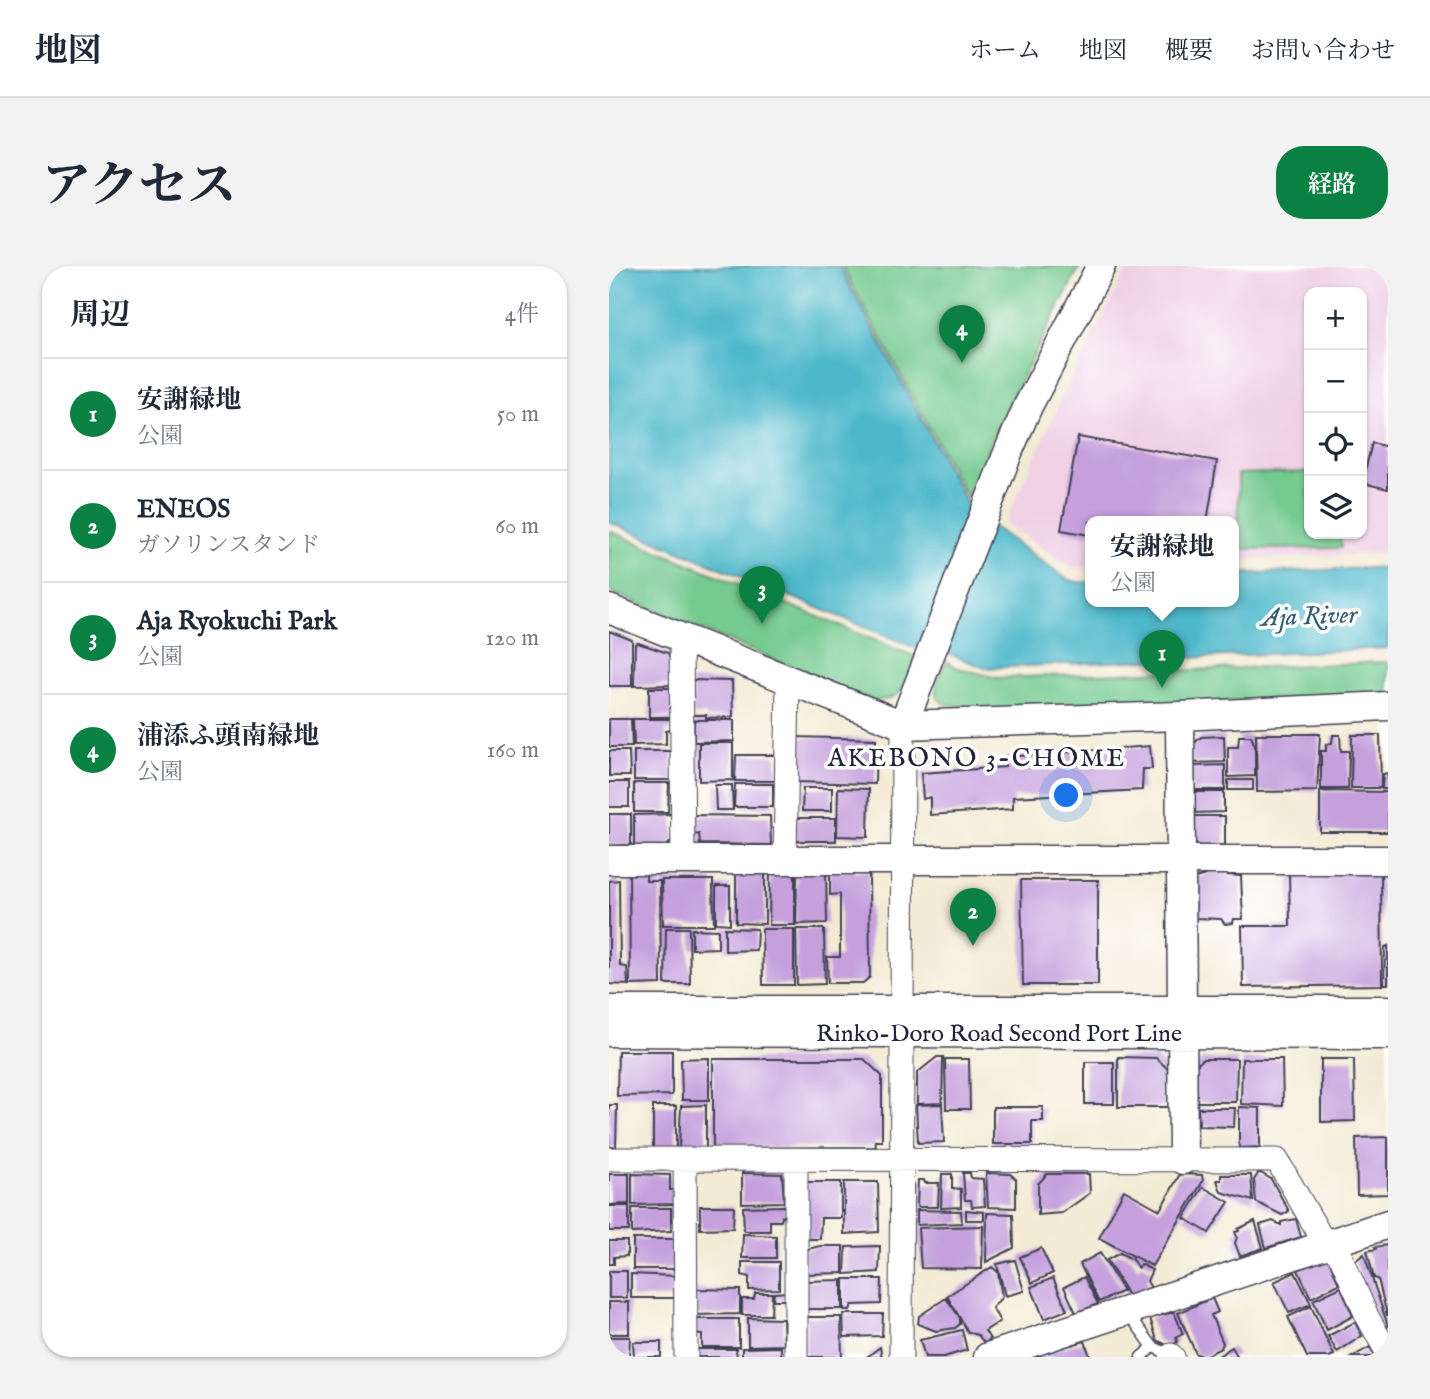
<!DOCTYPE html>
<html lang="ja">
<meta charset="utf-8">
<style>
:root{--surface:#fff;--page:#f2f2f3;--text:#1f2937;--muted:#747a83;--line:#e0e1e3;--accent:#0b8043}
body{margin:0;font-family:"IM FELL English","Noto Serif JP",serif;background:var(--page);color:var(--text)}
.controls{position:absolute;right:21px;top:21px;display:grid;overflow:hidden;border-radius:14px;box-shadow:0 2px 5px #0004}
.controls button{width:63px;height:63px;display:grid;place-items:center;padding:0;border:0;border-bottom:2px solid var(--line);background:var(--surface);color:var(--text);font:35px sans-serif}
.you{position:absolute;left:458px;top:530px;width:24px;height:24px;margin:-18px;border:5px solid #fff;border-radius:50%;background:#1a73e8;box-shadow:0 0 0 10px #1a73e833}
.badge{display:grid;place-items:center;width:46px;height:46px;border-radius:50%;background:var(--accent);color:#fff;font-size:23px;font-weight:700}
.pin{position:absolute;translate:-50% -58px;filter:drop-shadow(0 2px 4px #0008)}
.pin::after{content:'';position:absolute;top:37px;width:24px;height:21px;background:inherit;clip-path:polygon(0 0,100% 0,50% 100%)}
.popup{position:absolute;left:476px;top:250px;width:154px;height:91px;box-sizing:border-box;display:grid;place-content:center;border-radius:14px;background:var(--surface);filter:drop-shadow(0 2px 5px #0005);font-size:23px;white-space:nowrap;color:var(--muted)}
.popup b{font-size:26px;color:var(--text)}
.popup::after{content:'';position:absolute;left:50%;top:100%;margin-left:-14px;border:14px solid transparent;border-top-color:var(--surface)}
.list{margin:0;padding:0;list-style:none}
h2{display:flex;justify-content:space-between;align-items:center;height:91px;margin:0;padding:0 28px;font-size:30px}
h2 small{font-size:23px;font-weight:400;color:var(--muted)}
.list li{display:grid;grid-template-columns:46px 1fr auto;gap:21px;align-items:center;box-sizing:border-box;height:112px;padding:0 28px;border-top:2px solid var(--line)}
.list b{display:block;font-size:26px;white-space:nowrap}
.list p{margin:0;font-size:23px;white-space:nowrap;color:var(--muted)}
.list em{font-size:23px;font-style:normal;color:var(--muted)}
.icon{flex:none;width:38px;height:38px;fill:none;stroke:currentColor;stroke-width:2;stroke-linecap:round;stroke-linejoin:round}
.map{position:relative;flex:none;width:779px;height:1091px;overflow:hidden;border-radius:28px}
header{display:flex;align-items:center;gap:42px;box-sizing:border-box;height:98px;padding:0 35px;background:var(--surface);border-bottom:2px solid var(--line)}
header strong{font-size:33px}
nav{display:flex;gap:38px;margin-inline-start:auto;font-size:24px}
.intro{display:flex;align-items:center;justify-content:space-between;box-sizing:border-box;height:168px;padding:0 42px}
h1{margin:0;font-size:49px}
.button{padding:18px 32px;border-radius:28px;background:var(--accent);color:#fff;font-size:24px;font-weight:700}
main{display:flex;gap:42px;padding:0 42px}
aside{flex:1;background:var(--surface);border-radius:28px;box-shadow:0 2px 5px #0004}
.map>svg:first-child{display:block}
.built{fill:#f0d0e5;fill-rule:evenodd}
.green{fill:#74ca8f;stroke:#4b7665;stroke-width:2}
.water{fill:#4eb8cb;stroke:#386d83;stroke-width:2}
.building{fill:#c5a0dd}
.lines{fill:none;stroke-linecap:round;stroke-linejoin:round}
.service-casing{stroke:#414052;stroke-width:13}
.minor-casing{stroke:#414052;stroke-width:25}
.tertiary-casing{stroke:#414052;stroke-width:31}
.service{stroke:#fff;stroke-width:10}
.minor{stroke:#fff;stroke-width:23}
.tertiary{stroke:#fff;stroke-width:28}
.labels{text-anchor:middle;stroke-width:7;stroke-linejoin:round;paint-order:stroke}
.street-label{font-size:24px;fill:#22223b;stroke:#fff}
.water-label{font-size:26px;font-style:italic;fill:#345e75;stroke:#fff}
.neighbourhood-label{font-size:26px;letter-spacing:2px;fill:#22223b;stroke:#fff}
</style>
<header>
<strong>地図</strong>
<nav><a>ホーム</a><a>地図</a><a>概要</a><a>お問い合わせ</a></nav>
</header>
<div class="intro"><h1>アクセス</h1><a class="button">経路</a></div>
<main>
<aside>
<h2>周辺<small>4件</small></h2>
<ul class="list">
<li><span class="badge">1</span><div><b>安謝緑地</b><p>公園</p></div><em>50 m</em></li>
<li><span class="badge">2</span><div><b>ENEOS</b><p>ガソリンスタンド</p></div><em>60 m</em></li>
<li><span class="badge">3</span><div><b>Aja Ryokuchi Park</b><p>公園</p></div><em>120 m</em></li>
<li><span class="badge">4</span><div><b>浦添ふ頭南緑地</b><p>公園</p></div><em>160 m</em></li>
</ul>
</aside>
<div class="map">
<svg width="779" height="1091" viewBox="0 0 779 1091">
<rect width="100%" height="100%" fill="#fff"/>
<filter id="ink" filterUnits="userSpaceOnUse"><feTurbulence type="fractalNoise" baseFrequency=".0143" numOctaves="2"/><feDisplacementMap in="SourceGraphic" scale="14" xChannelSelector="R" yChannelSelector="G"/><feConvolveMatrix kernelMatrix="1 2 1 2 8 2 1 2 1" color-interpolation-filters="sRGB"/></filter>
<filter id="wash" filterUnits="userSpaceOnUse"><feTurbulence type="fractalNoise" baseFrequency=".00686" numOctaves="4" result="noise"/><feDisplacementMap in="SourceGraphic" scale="28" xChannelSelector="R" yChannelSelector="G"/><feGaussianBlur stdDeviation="1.57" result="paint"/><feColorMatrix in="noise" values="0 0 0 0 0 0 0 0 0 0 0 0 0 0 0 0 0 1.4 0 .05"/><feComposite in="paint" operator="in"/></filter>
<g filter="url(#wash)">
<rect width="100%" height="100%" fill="#f3ead3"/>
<path class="built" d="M519 0H779V287L625 294V256H481V301L464 302 396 257 455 127ZM700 26H753V268H700Z"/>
<path class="green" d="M233 0H471L389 158 358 231Z
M700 206V268H731L732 282 630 283 629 208Z
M0 265 307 391C298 416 296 435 264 435L0 325Z
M337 395 349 402 389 412 779 396V428L357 448V440C318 441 323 423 337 395Z"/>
<path class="water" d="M0 0H230L362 245 458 313 468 316H481V336H625V308L779 301V382L376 402 310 376 307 382 0 256Z"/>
<g id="blocks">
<path class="building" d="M469 171 608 195 598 256H481V269L452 264Z
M763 177 779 181V223L753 217Z
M0 365 23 374V420H0Z
M29 377 59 387 64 398 65 419 25 420 26 378Z
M83 414 123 415 124 451 97 452V449H84Z
M40 422H65L64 451H40Z
M0 453H22L23 481H0Z
M24 453H64L62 464 57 465V478L25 479Z
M85 454H125V475L85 476Z
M647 468H711L708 525 648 526Z
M724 469H731L732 485H740L739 523H712V485H717V478L723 477Z
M743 469H771L772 522H742Z
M615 470 616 496 583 497 582 480 592 471Z
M630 470H642L646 481V510L619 511V481H629Z
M185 471 267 473 266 518 184 516Z
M90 477H124V514L90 515Z
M541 480 543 503H534L533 524 404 531V543L321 549V531L314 533 312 507 396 501V491Z
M0 485H20L21 510H0Z
M25 485H63V514H25Z
M127 489H167L168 515H126Z
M616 499V524H582L583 500Z
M779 507V523H773L774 508Z
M619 514H644V524H619Z
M0 516H20V541H0Z
M25 517H60L59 546H25Z
M126 518H164V541H125Z
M106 519H123L124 544H107Z
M194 522H223V545H193Z
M229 522 260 523 259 571 228 570Z
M711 525 779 526V566H711Z
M583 526H615V546L583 547Z
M0 548H22V579L0 580Z
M64 548 65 572 56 582 25 581V549Z
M82 549 161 550 162 579 91 578 90 568 82 569Z
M583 550H616V579L590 580 583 573Z
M186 552H227V575H186Z
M127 605H156V658L127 657Z
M217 605 218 657 187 658 188 606Z
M221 605H260L261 711 254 717H219L218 691H231V628L221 629Z
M595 605H619V609L632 610 634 653H625L624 657 616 658 612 653 587 652 586 612 596 609Z
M772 605 773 719 634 721 633 660H681L680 606Z
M20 606 37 607V615H51L52 718 21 719Z
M161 608H186V659H160Z
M10 614 11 700 18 701 19 719 0 718V615Z
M53 614H104L105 659H54Z
M412 614H489V719H414Z
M107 620H121V658L107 657Z
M57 662H80L81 718H56Z
M116 662 148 663 147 684 116 685Z
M83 663 109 664V682L83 683Z
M153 663H185V719H154Z
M187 663H215L216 718 188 719Z
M779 680V718H775L776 681Z
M9 785H63V829L8 830Z
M328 791H334L333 837 308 838V807Z
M509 791 547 792 560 804V841H509Z
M100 792V834H73L72 793Z
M104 793H255L273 810V875H266L267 881 104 882Z
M336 793H360L361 843H337Z
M594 793H628L627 836H583L584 803Z
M633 793H673L674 840 632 838Z
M712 793H745L746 855 712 856Z
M476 796H505V838H476Z
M333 838 335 876 309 877 307 839Z
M0 839H8L7 881H0Z
M97 839V883L70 882 72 840Z
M44 840H67V882H44Z
M384 841H434V855H423V878H384Z
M630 841 651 842V881L630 882Z
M589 842H626L625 861 590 860Z
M779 871V928L748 929 747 872Z
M650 906 662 913 680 945 673 949 647 936 645 914Z
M133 907 173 908 175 936 133 937Z
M354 907H361L362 912 374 913 376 940 363 941 362 934H356Z
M377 907 401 908 407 913V942L379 941Z
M0 908H20V938L0 939Z
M23 908 61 909V924H68V938L23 939Z
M333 908H343V922L352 923V941L332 942Z
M438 908H480L481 927 453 947 429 949V918Z
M571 908 593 909 594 915 543 1000 490 972 515 924 551 944Z
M612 909H642L644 935 612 926 608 914H612Z
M309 914H315L316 917H330L329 941H308Z
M197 916H232V952H212L211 973H198Z
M235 916H269L270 966 235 968Z
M594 921 620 936 600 967 575 952Z
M0 940H20V965H0Z
M91 940H125L124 962 91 963Z
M176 940V950H173L172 955H161V965H135L134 941Z
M23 942H62V965L23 967Z
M308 944 352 945 353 957 308 959Z
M357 944 375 946V954H357Z
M378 947 404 948 405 982 377 996Z
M687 953 692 971 657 982 651 959 664 955 672 959V956Z
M646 955 654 982 631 990 626 977 628 971 626 966 630 965 629 963Z
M374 960 373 1003 312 1002 309 962Z
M134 968 167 970V992H133Z
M24 973H68L67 1003H24Z
M0 975H18V990L5 991V998H0Z
M779 979V1049H778L769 1013 765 1012 758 985 767 983 766 981Z
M211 980H234V1007L196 1008 195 984Z
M271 980 270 1006 236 1008 237 981Z
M432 982 444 1007 423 1017 411 991Z
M491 987 514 1025 490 1036 471 998Z
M511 987 523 993 529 1002 532 998 543 1004 538 1015 542 1022 520 1031 498 994Z
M755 988 779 1060 777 1064 766 1049 746 995Z
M719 991 730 1018 702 1032 689 1004Z
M406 994 415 1025 396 1030 388 998Z
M133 996H170V1023L140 1024V1011L133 1009Z
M383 1001 389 1006 393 1031 383 1042 391 1055 376 1065 381 1073 376 1078 369 1069 359 1066 338 1030Z
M0 1005H18V1032H0Z
M686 1006 702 1038 680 1047 665 1016Z
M22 1008 68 1010V1032H22Z
M475 1011 489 1038 467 1047 455 1021Z
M444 1012 458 1044 435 1053 422 1021Z
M235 1013H273L272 1038 243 1039 241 1044H235Z
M233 1014V1043H195V1015Z
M732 1021 744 1050 718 1064 704 1034Z
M85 1023 131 1024V1048L85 1049Z
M178 1026 179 1034H164L165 1027Z
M146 1027H163L162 1049H133V1033H145Z
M337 1032 351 1052V1058L346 1062 327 1065 309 1058 310 1050Z
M603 1032 609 1046 602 1049 614 1077 612 1082 596 1090 587 1088 569 1047Z
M0 1036H20V1068H0Z
M702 1040 725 1089 720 1091H698L679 1051Z
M565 1046 574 1068 567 1071 568 1076 561 1081 548 1074 541 1052Z
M234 1048H274L273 1070 235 1071Z
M197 1051H232L233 1091H196Z
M139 1052 174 1053 175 1079 139 1080Z
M85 1053H130V1081H93V1069L86 1068Z
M746 1056 753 1070 728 1086 719 1070Z
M353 1064 358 1084 335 1091H316L311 1074Z
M0 1071H21L20 1091H0Z
M476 1075 481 1091H423V1090Z
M24 1076H52V1091H25Z
M172 1081V1091H133V1082Z
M271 1081 273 1091H258Z
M623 1081 629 1091H608Z
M761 1081 767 1091H743Z
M87 1083H127L128 1091H87Z"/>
</g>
</g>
<g filter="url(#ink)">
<use href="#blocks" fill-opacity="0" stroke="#414052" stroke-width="2"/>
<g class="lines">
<g class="service-casing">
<path id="service" d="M519 1047 544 1081 565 1090
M532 1091 544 1081"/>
</g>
<g class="minor-casing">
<path id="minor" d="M72 372 74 594
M176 594 179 415
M0 893 668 894 711 969 732 991 758 1050 779 1088
M76 894 77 1091
M187 894V1091
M562 1089 564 1091
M292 1091 294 459"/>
</g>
<g class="tertiary-casing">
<path id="tertiary" d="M0 343 294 459 571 450 779 440
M571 450 574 894
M294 459 400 184 419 140 492 0
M0 594H779
M0 744H779
M0 766 779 769
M379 1091 779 958"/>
</g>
<use href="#service" class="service"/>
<use href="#minor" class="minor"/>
<use href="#tertiary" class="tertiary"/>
</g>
</g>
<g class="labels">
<g class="street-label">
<text x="390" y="775">Rinko-Doro Road Second Port Line</text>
</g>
<g class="water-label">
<text transform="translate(700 349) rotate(-2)" y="9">Aja River</text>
</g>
<g class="neighbourhood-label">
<text x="368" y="500">AKEBONO 3-CHOME</text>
</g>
</g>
</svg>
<div class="controls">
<button>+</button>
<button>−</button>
<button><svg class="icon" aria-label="locate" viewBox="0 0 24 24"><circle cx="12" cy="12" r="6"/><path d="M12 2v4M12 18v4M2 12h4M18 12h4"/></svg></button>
<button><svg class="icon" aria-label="layers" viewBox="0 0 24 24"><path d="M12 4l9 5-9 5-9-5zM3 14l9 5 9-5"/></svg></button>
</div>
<div class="you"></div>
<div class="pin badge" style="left:553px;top:422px">1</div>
<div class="popup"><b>安謝緑地</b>公園</div>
<div class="pin badge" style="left:364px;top:680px">2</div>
<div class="pin badge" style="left:153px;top:358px">3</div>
<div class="pin badge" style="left:353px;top:97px">4</div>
</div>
</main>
